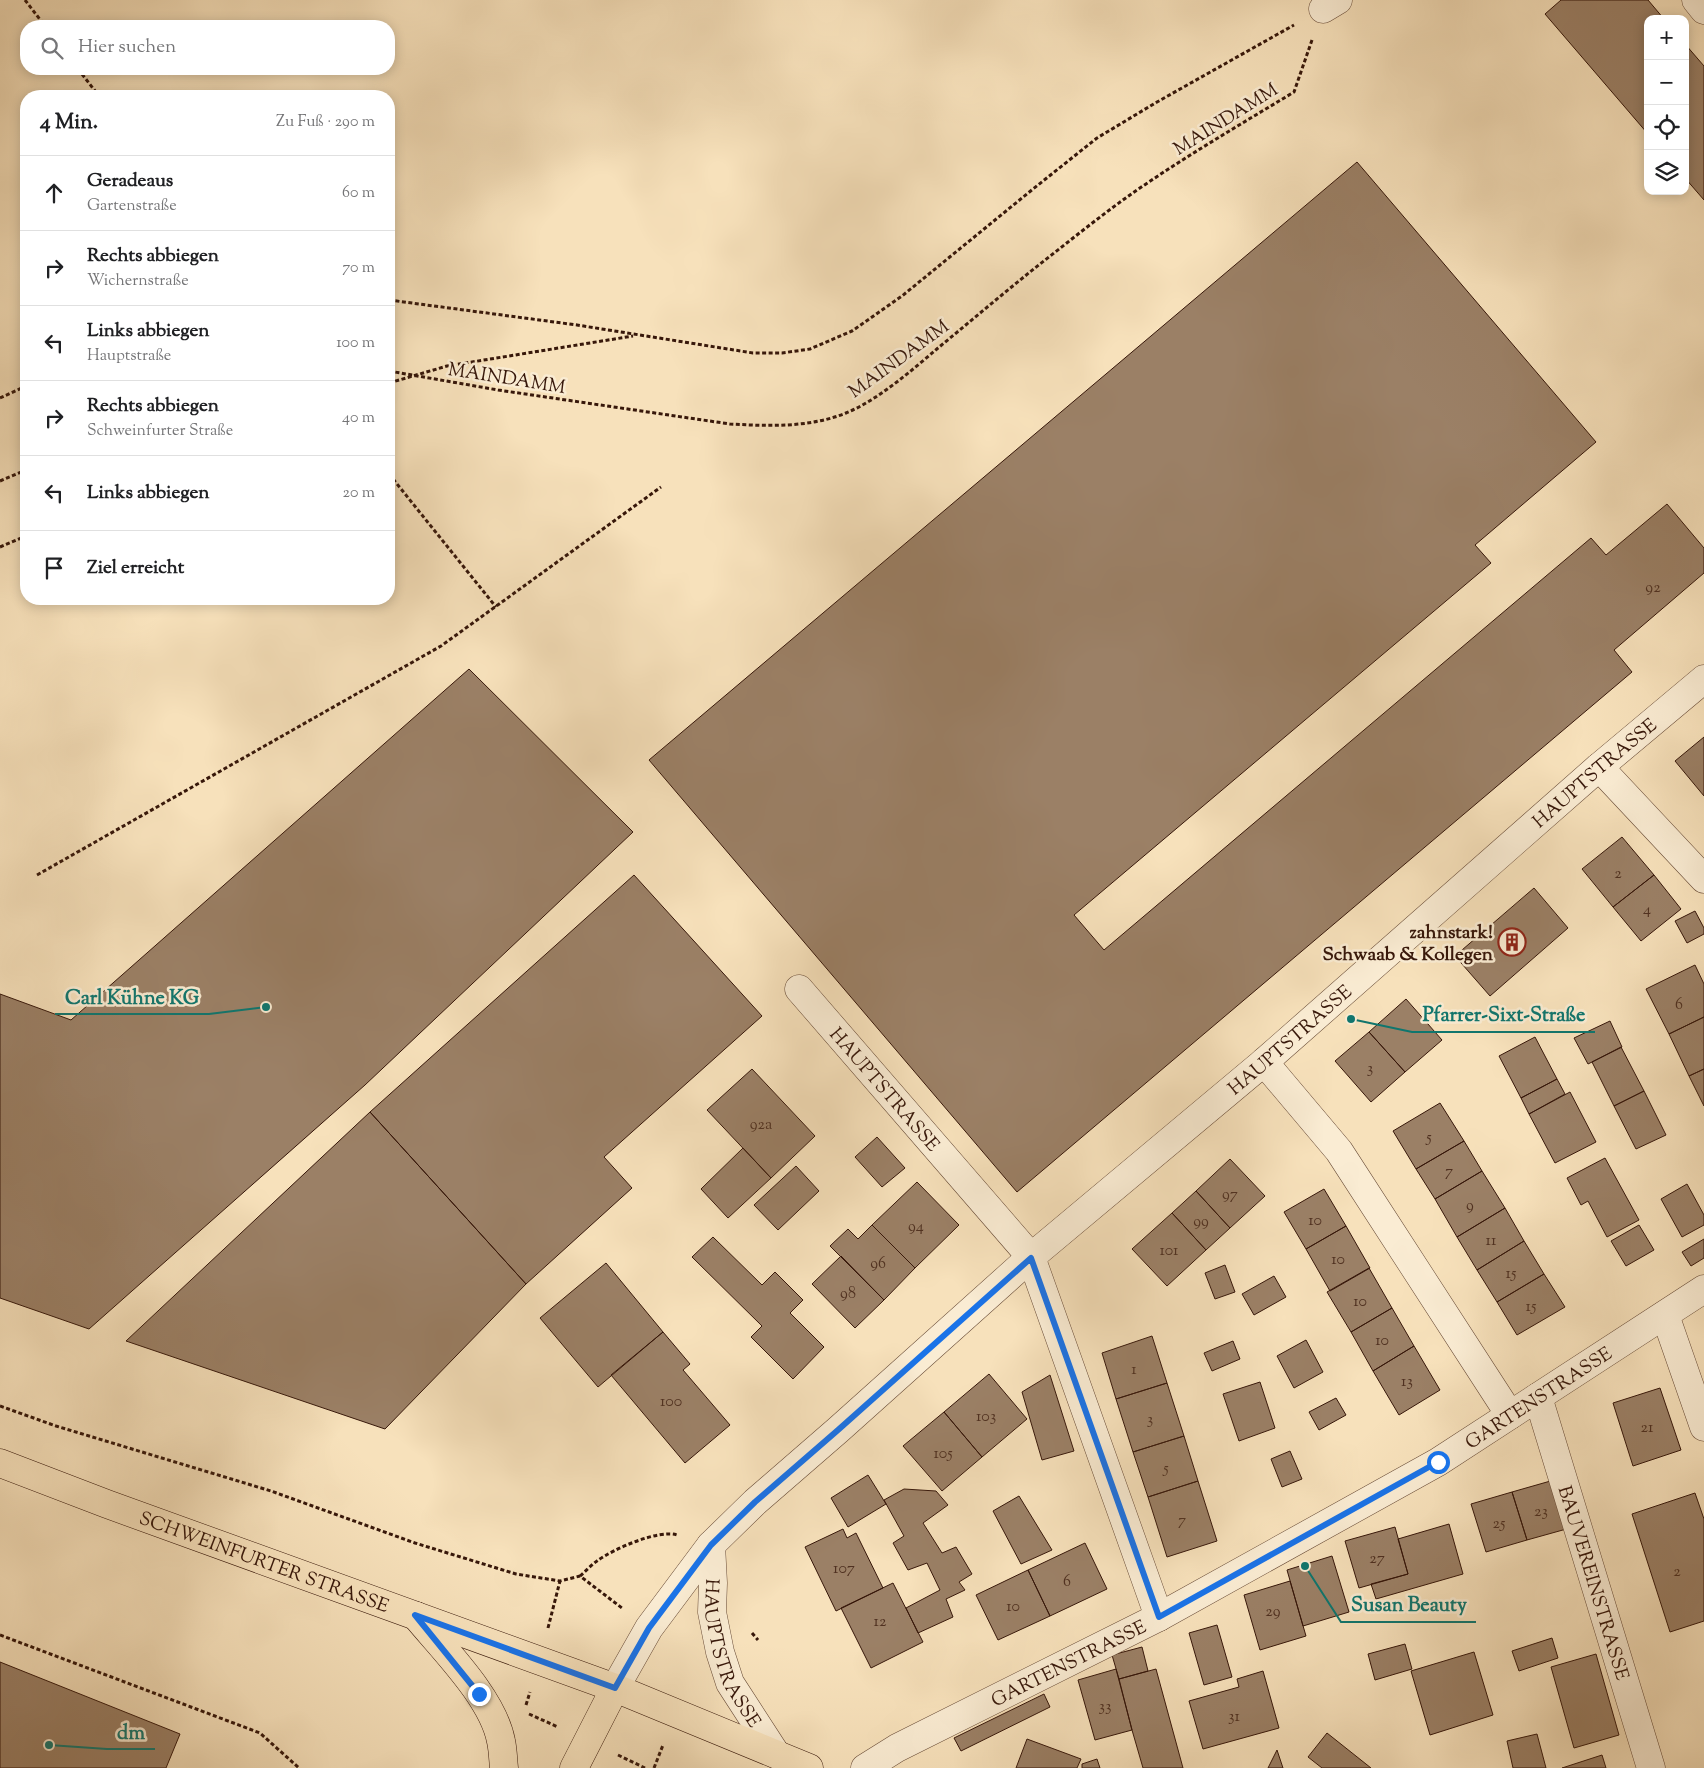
<!DOCTYPE html>
<html lang="de">
<meta charset="utf-8">
<style>
:root{--surface:#fff;--page:#f2f2f2;--text:#202124;--muted:#757577;--line:#e0e0e0}
body{margin:0;font-family:"Sorts Mill Goudy",serif;background:var(--page);color:var(--text)}
.controls{position:absolute;right:15px;top:15px;display:grid;overflow:hidden;border-radius:10px;box-shadow:0 2px 12px #0003}
.controls button{width:45px;height:45px;display:grid;place-items:center;padding:0;border:0;border-bottom:1px solid var(--line);background:var(--surface);color:var(--text);font:25px sans-serif}
.stop{position:absolute;width:15px;height:15px;margin:-11px;border:4px solid #1a73e8;border-radius:50%;background:#fff}
.stop.end{background:#1a73e8;border-color:#fff;box-shadow:0 1px 5px #0008}
.list{margin:0;padding:0;list-style:none}
h2{display:flex;justify-content:space-between;align-items:center;height:65px;margin:0;padding:0 20px;font-size:21px}
h2 small{font-size:16px;font-weight:400;color:var(--muted)}
.list li{display:grid;grid-template-columns:32px 1fr auto;gap:15px;align-items:center;box-sizing:border-box;height:75px;padding:0 20px;border-top:1px solid var(--line)}
.list b{display:block;font-size:19px;white-space:nowrap}
.list p{margin:0;font-size:16px;white-space:nowrap;color:var(--muted)}
.list em{font-size:16px;font-style:normal;color:var(--muted)}
.icon{flex:none;width:28px;height:28px;fill:none;stroke:currentColor;stroke-width:2;stroke-linecap:round;stroke-linejoin:round}
.map{position:relative;flex:none;width:1704px;height:1768px;overflow:hidden}
.search{position:absolute;background:var(--surface);box-shadow:0 2px 12px #0003;left:20px;top:20px;width:375px;height:55px;display:flex;align-items:center;gap:12px;box-sizing:border-box;padding:0 18px;border-radius:20px;color:var(--muted);font-size:19px}
.panel{position:absolute;background:var(--surface);box-shadow:0 2px 12px #0003;left:20px;top:90px;width:375px;height:515px;border-radius:20px}
.map>svg:first-child{display:block}
.building{fill:#9b8066;stroke:#37170a}
.lines{fill:none;stroke-linecap:round;stroke-linejoin:round}
.minor-casing{stroke:#674a36;stroke-width:29}
.major-casing{stroke:#37170a;stroke-width:29}
.path{stroke:#37170a;stroke-width:3;stroke-dasharray:4 2.5;stroke-linecap:butt}
.minor{stroke:#faecd3;stroke-width:28}
.major{stroke:#f7e1bb;stroke-width:28}
.route{stroke:#1a73e8;stroke-width:6}
.labels{text-anchor:middle;stroke-width:5;stroke-linejoin:round;paint-order:stroke}
.number-label{font-size:16px;fill:#503121}
.street-label{font-size:19px;fill:#37170a;stroke:#faecd3}
.poi-label{font-size:19px;font-weight:bold;fill:#37170a;stroke:#faecd3;text-anchor:end}
.leader{fill:none;stroke:#0f766e;stroke-width:2}
.callout-dot{fill:#0f766e;stroke:#faecd3;stroke-width:2}
.callout-label{font-size:20px;text-anchor:middle;font-weight:bold;fill:#0f766e;stroke:#faecd3;stroke-width:5;stroke-linejoin:round;paint-order:stroke}
</style>
<div class="map">
<svg width="1704" height="1768" viewBox="0 0 1704 1768">
<rect width="100%" height="100%" fill="#f7e1bb"/>
<filter id="stains"><feTurbulence type="fractalNoise" baseFrequency=".004" numOctaves="4"/><feColorMatrix values="0 0 0 0 .2 0 0 0 0 .09 0 0 0 0 .02 0 0 0 .5 -.17"/></filter>
<radialGradient id="worn" r=".72"><stop offset=".6" stop-color="#630" stop-opacity="0"/><stop offset="1" stop-color="#630" stop-opacity=".3"/></radialGradient>
<path class="building" d="M1561 0H1648L1664 19H1648V134L1545 14Z
M1685 44 1704 66V200L1685 178Z
M1357 162 1596 442 1475 545 1491 563 1074 915 1104 950 1591 538 1606 555 1667 504 1704 548V573L1614 650 1632 672 1017 1192 649 760Z
M469 669 633 832 365 1085 89 1329 0 1298V994L71 1020Z
M1704 737V796L1675 761Z
M1622 837 1654 875 1613 907 1582 869Z
M634 875 762 1016 604 1157 632 1188 526 1284 370 1112Z
M1654 875 1681 909 1641 941 1613 907Z
M1534 888 1568 928 1490 996 1455 956Z
M1695 911 1704 928V934L1687 943 1675 921Z
M1695 965 1704 984V1017L1669 1034 1646 989Z
M1406 999 1442 1040 1405 1072 1369 1032Z
M1704 1017V1069L1689 1076 1669 1034Z
M1610 1021 1622 1047 1588 1064 1574 1038Z
M1369 1032 1405 1072 1371 1102 1335 1061Z
M1535 1037 1557 1079 1521 1098 1499 1056Z
M1621 1047 1644 1091 1614 1106 1592 1062Z
M752 1069 815 1136 771 1178 707 1110Z
M1704 1069V1106L1689 1076Z
M1557 1079 1565 1094 1529 1114 1521 1098Z
M1644 1091 1666 1135 1636 1149 1614 1106Z
M1570 1092 1596 1142 1555 1163 1529 1114Z
M1440 1103 1464 1141 1416 1169 1393 1131Z
M370 1112 526 1284 385 1429 126 1341Z
M877 1137 905 1168 882 1187 855 1157Z
M1464 1141 1482 1171 1435 1199 1416 1169Z
M743 1148 771 1178 728 1218 701 1189Z
M1605 1158 1639 1220 1607 1237 1588 1201 1581 1205 1567 1178Z
M1230 1159 1265 1196 1230 1228 1196 1191Z
M796 1166 819 1191 778 1230 754 1205Z
M1482 1171 1505 1208 1457 1237 1435 1199Z
M917 1182 959 1225 915 1268 872 1225Z
M1687 1184 1704 1215V1225L1682 1237 1661 1199Z
M1324 1189 1346 1226 1306 1249 1284 1212Z
M1196 1191 1230 1228 1206 1250 1172 1213Z
M1505 1208 1524 1241 1477 1270 1457 1237Z
M1172 1213 1206 1250 1167 1286 1132 1249Z
M872 1225 915 1268 884 1300 830 1246 848 1229 858 1239Z
M1639 1225 1654 1250 1626 1266 1611 1241Z
M1346 1226 1370 1268 1330 1291 1306 1249Z
M713 1237 762 1285 775 1272 803 1300 790 1313 824 1347 793 1379 751 1337 762 1326 692 1257Z
M1704 1239V1258L1691 1266 1682 1252Z
M1524 1241 1544 1274 1497 1302 1477 1270Z
M841 1256 884 1300 855 1328 812 1284Z
M606 1263 663 1332 598 1387 540 1318Z
M1225 1265 1235 1292 1215 1299 1205 1273Z
M1369 1268 1392 1308 1351 1332 1327 1292Z
M1544 1274 1565 1307 1517 1335 1497 1302Z
M1274 1276 1286 1297 1254 1315 1242 1294Z
M1392 1308 1414 1346 1373 1371 1351 1332Z
M663 1332 690 1364 683 1370 730 1425 685 1463 611 1375Z
M1152 1336 1167 1383 1116 1399 1102 1353Z
M1306 1340 1323 1372 1294 1388 1277 1356Z
M1233 1341 1240 1359 1212 1371 1204 1353Z
M1414 1346 1440 1390 1399 1415 1373 1371Z
M989 1374 1027 1419 982 1457 944 1412Z
M1050 1375 1074 1451 1042 1460 1022 1392Z
M1260 1382 1275 1428 1239 1441 1223 1394Z
M1167 1383 1184 1436 1133 1452 1116 1399Z
M1660 1388 1681 1450 1633 1466 1613 1403Z
M1336 1398 1346 1415 1319 1430 1309 1412Z
M944 1412 982 1457 942 1491 903 1446Z
M1184 1436 1198 1481 1148 1497 1133 1452Z
M1290 1451 1302 1479 1282 1487 1271 1459Z
M868 1475 886 1504 848 1527 831 1498Z
M1554 1480 1570 1528 1527 1540 1512 1492Z
M1198 1481 1217 1541 1167 1557 1148 1497Z
M904 1489 936 1491 948 1505 923 1523 942 1553 956 1547 972 1574 959 1582 965 1590 946 1599 953 1617 918 1633 906 1608 940 1590 927 1563 908 1570 893 1543 904 1536 884 1500Z
M1512 1492 1527 1540 1486 1552 1471 1504Z
M1695 1493 1704 1519V1621L1670 1632 1632 1514Z
M1019 1496 1052 1550 1021 1564 993 1511Z
M1449 1524 1463 1574 1376 1599 1371 1584 1408 1574 1398 1539Z
M1395 1527 1408 1574 1359 1588 1345 1541Z
M843 1529 847 1538 856 1533 883 1588 836 1611 805 1547Z
M1085 1543 1107 1589 1050 1616 1028 1570Z
M1332 1556 1349 1612 1303 1626 1287 1570Z
M1028 1570 1050 1616 998 1640 976 1595Z
M1290 1581 1306 1636 1260 1650 1244 1595Z
M893 1583 923 1642 871 1668 841 1608Z
M1217 1625 1232 1677 1204 1685 1189 1633Z
M1552 1638 1558 1658 1519 1671 1512 1651Z
M1405 1644 1412 1669 1375 1680 1368 1654Z
M1142 1647 1148 1671 1119 1679 1112 1655Z
M1474 1652 1493 1715 1430 1735 1411 1671Z
M1596 1654 1619 1735 1574 1748 1551 1667Z
M0 1662 180 1734 166 1768H0Z
M1116 1669 1132 1730 1095 1740 1078 1680Z
M1156 1669 1183 1768H1143L1132 1730 1119 1679Z
M1263 1671 1279 1728 1203 1749 1189 1701 1239 1687 1237 1679Z
M1044 1694 1050 1707 961 1751 954 1738Z
M1327 1733 1371 1768H1322L1308 1757Z
M1537 1734 1546 1768H1513L1507 1741Z
M1027 1739 1081 1759 1077 1768H1016Z
M1277 1750 1283 1768H1268Z
M1602 1755 1606 1768H1562Z
M1097 1759 1100 1768H1082V1764Z"/>
<g class="lines">
<g class="minor-casing">
<g id="minor">
<path d="M1696 0 1704 10"/>
<path d="M1323 9 1338 0"/>
<path d="M1599 767 1704 879"/>
<path id="s1" d="M799 989 1031 1257 1159 1617"/>
<path d="M1264 1062 1339 1151 1510 1415"/>
<path d="M1665 1315 1704 1427"/>
<path id="s2" d="M1538 1397 1651 1768"/>
<path id="s3" d="M711 1545 713 1583 712 1612 720 1652 730 1683 776 1754"/>
<path id="s4" d="M615 1688 649 1628 711 1545 755 1502 838 1430 1031 1257 1264 1062 1599 767 1704 679"/>
<path id="s5" d="M865 1768 897 1748 1159 1617 1438 1462 1704 1289"/>
</g>
</g>
<g class="major-casing">
<g id="major">
<path id="s6" d="M0 1463 107 1504 615 1688 809 1768"/>
<path d="M416 1616C443 1649 493 1698 501 1741 503 1750 503 1759 504 1768"/>
<path d="M574 1768 615 1688"/>
</g>
</g>
<path class="path" d="M25 0 45 26
M78 69 99 96
M389 300 577 325 753 353H782L810 349 852 331 902 296 1033 189 1097 138 1157 102 1294 25
M389 371 498 390 730 424C768 426 809 428 846 413 878 400 911 371 938 348 972 320 1006 291 1040 264 1072 239 1104 213 1137 190 1188 155 1241 124 1294 92L1312 40
M389 383 447 366 633 336
M0 398 26 386
M389 474 496 607
M0 481 26 470
M0 547 26 536
M37 875 441 646 661 487
M0 1406 56 1426 271 1491 415 1543 516 1574 560 1581 580 1576 622 1608
M580 1576C586 1571 591 1565 597 1561 613 1549 659 1529 677 1535
M548 1628 560 1581
M752 1633 758 1640
M0 1635 260 1733 299 1768
M526 1705 530 1692
M529 1714 558 1727
M618 1755 645 1768
M654 1768 663 1745"/>
<use href="#minor" class="minor"/>
<use href="#major" class="major"/>
</g>
<g class="lines">
<path class="route" d="M479 1694 415 1615 615 1688 649 1628 711 1545 755 1502 838 1430 1031 1258 1159 1617 1438 1462"/>
</g>
<defs>
<g id="building-ring" transform="scale(1.4375)"><circle r="9.5" fill="#faecd3" stroke="#8f2418" stroke-width="1.5"/><path d="M-4-6H4V6H1V3H-1V6H-4ZM-2.5-4.3h1.7v1.8h-1.7ZM.8-4.3h1.7v1.8H.8ZM-2.5-1h1.7V.8h-1.7ZM.8-1h1.7V.8H.8Z" fill="#8f2418"/></g>
</defs>
<g fill-rule="evenodd">
<use href="#building-ring" x="1512" y="942"/>
</g>
<g class="labels">
<g class="number-label">
<text x="1653" y="592">92</text>
<text x="1618" y="878">2</text>
<text x="1647" y="914">4</text>
<text x="1679" y="1009">6</text>
<text x="1370" y="1073">3</text>
<text x="761" y="1129">92a</text>
<text x="1429" y="1142">5</text>
<text x="1449" y="1176">7</text>
<text x="1230" y="1199">97</text>
<text x="1470" y="1210">9</text>
<text x="1315" y="1225">10</text>
<text x="1201" y="1226">99</text>
<text x="916" y="1231">94</text>
<text x="1491" y="1245">11</text>
<text x="1169" y="1255">101</text>
<text x="1338" y="1264">10</text>
<text x="878" y="1268">96</text>
<text x="1511" y="1278">15</text>
<text x="848" y="1298">98</text>
<text x="1360" y="1306">10</text>
<text x="1531" y="1311">15</text>
<text x="1382" y="1345">10</text>
<text x="1134" y="1374">1</text>
<text x="1407" y="1386">13</text>
<text x="671" y="1406">100</text>
<text x="986" y="1421">103</text>
<text x="1150" y="1424">3</text>
<text x="1647" y="1432">21</text>
<text x="943" y="1458">105</text>
<text x="1166" y="1473">5</text>
<text x="1541" y="1516">23</text>
<text x="1182" y="1525">7</text>
<text x="1499" y="1528">25</text>
<text x="1377" y="1563">27</text>
<text x="844" y="1573">107</text>
<text x="1677" y="1576">2</text>
<text x="1067" y="1586">6</text>
<text x="1013" y="1611">10</text>
<text x="1273" y="1616">29</text>
<text x="880" y="1626">12</text>
<text x="1105" y="1711">33</text>
<text x="1234" y="1721">31</text>
</g>
<g class="street-label">
<text transform="translate(1225 118) rotate(-32)" y="7">MAINDAMM</text>
<text transform="translate(898 358) rotate(-36)" y="7">MAINDAMM</text>
<text transform="translate(507 377) rotate(9)" y="7">MAINDAMM</text>
<text dy="7" stroke="none"><textPath href="#s4" startOffset="1346">HAUPTSTRASSE</textPath></text>
<text dy="7" stroke="none"><textPath href="#s4" startOffset="941">HAUPTSTRASSE</textPath></text>
<text dy="7" stroke="none"><textPath href="#s1" startOffset="132">HAUPTSTRASSE</textPath></text>
<text dy="7" stroke="none"><textPath href="#s5" startOffset="769">GARTENSTRASSE</textPath></text>
<text dy="7" stroke="none"><textPath href="#s6" startOffset="282">SCHWEINFURTER STRASSE</textPath></text>
<text dy="7" stroke="none"><textPath href="#s2" startOffset="194">BAUVEREINSTRASSE</textPath></text>
<text dy="7" stroke="none"><textPath href="#s3" startOffset="112">HAUPTSTRASSE</textPath></text>
<text dy="7" stroke="none"><textPath href="#s5" startOffset="229">GARTENSTRASSE</textPath></text>
</g>
<g class="poi-label">
<text x="1493" y="938">zahnstark!<tspan x="1493" dy="22">Schwaab &amp; Kollegen</tspan></text>
</g>
</g>
<path class="leader" d="M266 1007L209 1014H55M1351 1019L1412 1032H1595M1305 1566L1341 1622H1476M49 1745L107 1749H155"/>
<g class="callout-dot">
<circle cx="266" cy="1007" r="5"/>
<circle cx="1351" cy="1019" r="5"/>
<circle cx="1305" cy="1566" r="5"/>
<circle cx="49" cy="1745" r="5"/>
</g>
<g class="callout-label">
<text x="132" y="1004">Carl Kühne KG</text>
<text x="1504" y="1021">Pfarrer-Sixt-Straße</text>
<text x="1409" y="1611">Susan Beauty</text>
<text x="131" y="1739">dm</text>
</g>
<rect width="100%" height="100%" filter="url(#stains)"/>
<rect width="100%" height="100%" fill="url(#worn)"/>
</svg>
<div class="controls">
<button>+</button>
<button>−</button>
<button><svg class="icon" aria-label="locate" viewBox="0 0 24 24"><circle cx="12" cy="12" r="6"/><path d="M12 2v4M12 18v4M2 12h4M18 12h4"/></svg></button>
<button><svg class="icon" aria-label="layers" viewBox="0 0 24 24"><path d="M12 4l9 5-9 5-9-5zM3 14l9 5 9-5"/></svg></button>
</div>
<div class="stop" style="left:1438px;top:1462px"></div>
<div class="stop end" style="left:479px;top:1694px"></div>
<div class="search"><svg class="icon" aria-label="search" viewBox="0 0 24 24"><circle cx="10" cy="10" r="6"/><path d="M15 15l6 6"/></svg>Hier suchen</div>
<section class="panel">
<h2>4 Min.<small>Zu Fuß · 290 m</small></h2>
<ul class="list">
<li><svg class="icon" aria-label="ahead" viewBox="0 0 24 24"><path d="M12 20V5M6 11l6-6 6 6"/></svg><div><b>Geradeaus</b><p>Gartenstraße</p></div><em>60 m</em></li>
<li><svg class="icon" aria-label="right" viewBox="0 0 24 24"><path d="M7 20v-9h11M14 6l5 5-5 5"/></svg><div><b>Rechts abbiegen</b><p>Wichernstraße</p></div><em>70 m</em></li>
<li><svg class="icon" aria-label="left" viewBox="0 0 24 24"><path d="M17 20v-9H6M10 6l-5 5 5 5"/></svg><div><b>Links abbiegen</b><p>Hauptstraße</p></div><em>100 m</em></li>
<li><svg class="icon" aria-label="right" viewBox="0 0 24 24"><path d="M7 20v-9h11M14 6l5 5-5 5"/></svg><div><b>Rechts abbiegen</b><p>Schweinfurter Straße</p></div><em>40 m</em></li>
<li><svg class="icon" aria-label="left" viewBox="0 0 24 24"><path d="M17 20v-9H6M10 6l-5 5 5 5"/></svg><div><b>Links abbiegen</b></div><em>20 m</em></li>
<li><svg class="icon" aria-label="arrive" viewBox="0 0 24 24"><path d="M6 21V4h12l-3 4 3 4H6"/></svg><div><b>Ziel erreicht</b></div></li>
</ul>
</section>
</div>
